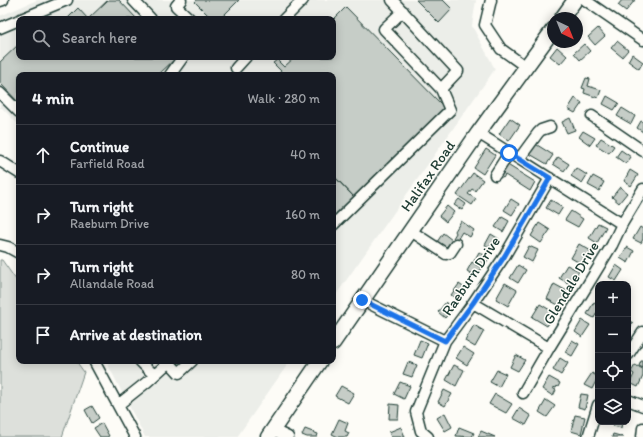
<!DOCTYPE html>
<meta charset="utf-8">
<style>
:root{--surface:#171b24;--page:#20242c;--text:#f1f3f6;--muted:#9ea1a6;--line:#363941}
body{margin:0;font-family:Itim,sans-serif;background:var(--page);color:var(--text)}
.controls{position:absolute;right:12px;bottom:12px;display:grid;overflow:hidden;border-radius:8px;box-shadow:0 2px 10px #0003}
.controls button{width:36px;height:36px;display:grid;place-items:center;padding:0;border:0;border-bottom:1px solid var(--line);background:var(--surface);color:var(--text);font:20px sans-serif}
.compass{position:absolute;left:547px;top:12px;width:36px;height:36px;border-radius:50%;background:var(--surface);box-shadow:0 2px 10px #0003;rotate:137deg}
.stop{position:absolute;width:12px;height:12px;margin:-9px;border:3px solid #1a73e8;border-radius:50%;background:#fff}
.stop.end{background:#1a73e8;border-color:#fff;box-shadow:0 1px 4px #0008}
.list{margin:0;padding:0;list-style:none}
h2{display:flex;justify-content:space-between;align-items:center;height:52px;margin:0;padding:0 16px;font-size:17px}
h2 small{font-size:13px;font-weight:400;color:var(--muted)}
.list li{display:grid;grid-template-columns:26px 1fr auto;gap:12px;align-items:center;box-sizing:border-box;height:60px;padding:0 16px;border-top:1px solid var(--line)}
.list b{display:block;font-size:15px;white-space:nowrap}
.list p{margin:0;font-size:13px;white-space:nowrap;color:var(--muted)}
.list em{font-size:13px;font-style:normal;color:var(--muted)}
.icon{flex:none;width:22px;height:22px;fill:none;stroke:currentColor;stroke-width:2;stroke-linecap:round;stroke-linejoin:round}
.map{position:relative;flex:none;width:643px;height:437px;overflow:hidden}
.search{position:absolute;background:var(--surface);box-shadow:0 2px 10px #0003;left:16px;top:16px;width:320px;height:44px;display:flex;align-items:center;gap:10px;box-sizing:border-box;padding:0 14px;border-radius:8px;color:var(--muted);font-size:15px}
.panel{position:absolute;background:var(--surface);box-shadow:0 2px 10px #0003;left:16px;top:72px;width:320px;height:292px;border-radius:8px}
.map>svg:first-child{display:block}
.built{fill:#eceee9;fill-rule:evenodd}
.green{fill:#dde0db;stroke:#7e8e88}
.building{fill:#c6cdc7;stroke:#1f3d34}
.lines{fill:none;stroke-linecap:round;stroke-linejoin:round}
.minor-casing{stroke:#1f3d34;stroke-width:13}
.highway-casing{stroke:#1f3d34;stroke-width:17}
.minor{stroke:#fdfcf7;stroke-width:10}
.highway{stroke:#fdfcf7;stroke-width:14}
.route{stroke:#1a73e8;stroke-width:5}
.labels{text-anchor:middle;stroke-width:3;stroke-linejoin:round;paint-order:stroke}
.street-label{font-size:15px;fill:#1f3d34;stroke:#fdfcf7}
</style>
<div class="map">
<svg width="643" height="437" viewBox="0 0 643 437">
<rect width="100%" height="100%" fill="#fdfcf7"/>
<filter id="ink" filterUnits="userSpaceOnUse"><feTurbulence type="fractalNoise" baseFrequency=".025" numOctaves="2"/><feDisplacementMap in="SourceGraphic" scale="8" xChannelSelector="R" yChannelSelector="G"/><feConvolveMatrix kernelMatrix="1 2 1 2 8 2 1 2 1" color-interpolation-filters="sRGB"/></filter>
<g filter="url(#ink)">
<path class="built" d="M37 0H476L472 26 495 69 333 299V75H19V125L2 108H0V16ZM19 19H333V57H19Z
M106 361H290L237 437H145Z"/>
<path class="green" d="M0 260H2L19 284V361H76L84 372 62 437H0Z"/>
<path class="building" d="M108 0H119L137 19H67L78 8 88 19Z
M197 0H239L220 19H212L195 2Z
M416 0H443L452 9 439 23Z
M622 0H635L626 11 618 5Z
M346 7 446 109 355 198 333 175V75H278L281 71 273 63 277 60 284 67 295 57H333V20Z
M598 28 605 36 595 45 588 37Z
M617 41 628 50 622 57 611 48Z
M19 44V57H174L175 59 158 75H19V103L0 83V62Z
M584 44 590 51 580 60 574 53Z
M557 47 567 56 560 64 550 56Z
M632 54 643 62 639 69 628 61Z
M586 78 590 79 588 86 601 90 598 98 584 93 585 89 582 88Z
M607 96 619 103 614 110 603 104Z
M575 98 582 103 575 113 568 109Z
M622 108 635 116 631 124 617 116Z
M510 118 520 125 509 141 499 134Z
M570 118 575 130 567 133 562 122Z
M641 121 643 122V132L637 128Z
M583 131 595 138 590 145 579 137Z
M601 138 614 146 609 153 596 145Z
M534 143 553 155 547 164 528 153Z
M486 149 495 155 483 174 474 168Z
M621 150 631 157 626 164 616 157Z
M558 157 569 164 564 171 553 164Z
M506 164 535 182 530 191 505 175 503 178 497 174Z
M576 168 587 175 582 183 571 176Z
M630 170 638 175 631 186 624 181Z
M473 173 483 180 475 191 472 189 468 194 476 199 472 205 457 195Z
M333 175 355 198 333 220Z
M593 176 604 182 599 191 588 185Z
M620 187 627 193 619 203 612 197Z
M459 199 466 204 462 210 454 205Z
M511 199 519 204 512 215 504 210Z
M551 200 563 207 558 215 546 208Z
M447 206 454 212 446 222 439 216Z
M571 211 583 219 578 227 565 220Z
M502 217 509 221 503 232 495 227Z
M461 221 474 230 470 237 462 232 457 240 453 238 456 233 455 231Z
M539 223 550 230 541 243 531 236Z
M598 223 606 227 597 243 589 238Z
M640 227 643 229V239L641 243 633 239Z
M443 233 452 240 443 251 435 245Z
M491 234 499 239 493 249 485 245Z
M579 244 591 251 583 265 571 258Z
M529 246 538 250 532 262 523 257Z
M627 247 634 251 628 263 620 258Z
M479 252 489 258 484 266 474 261Z
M472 262 482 268 476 277 467 271Z
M518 265 526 270 518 283 510 278Z
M567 265 579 271 571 285 559 278Z
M616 265 623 270 616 281 609 277Z
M505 283 517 290 508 306 496 299Z
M459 284 466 289 458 300 451 295Z
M554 284 567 291 560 306 547 299Z
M446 302 453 308 445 318 438 312Z
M594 302 598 304V311L594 318 587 314Z
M540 304 555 313 547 326 532 317Z
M582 320 590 325 582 337 575 332Z
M628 320 633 323 628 331Z
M474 325 484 331 475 347 465 341Z
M420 340 428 343 422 358 414 355Z
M572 340 579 344 572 356 565 352Z
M463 347 474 354 467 365 456 358Z
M516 355 525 360 518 371 510 367Z
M560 358 568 363 561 375 553 370Z
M176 361H189L182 368Z
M641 361H643V368L639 366Z
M408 362 417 365 412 377 403 374Z
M454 365 464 370 456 386 446 380Z
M635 365 643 369V376L638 387 630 383 634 374 631 372Z
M497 370 506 374 499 387 490 382Z
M592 373 598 377 592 389 584 385Z
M549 377 560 383 558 387 557 386 556 388 553 387 552 388 556 390 553 396 542 389Z
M400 382 410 386 404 399 394 394Z
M341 386 354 393 348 403 335 396Z
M444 390 452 394 445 406 438 402Z
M495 394 512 404 506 413 489 404Z
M581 394 588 395 585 409 578 407Z
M546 400 555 406 547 417 539 412Z
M390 404 399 405 398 419H389Z
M92 406 99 418 92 423 85 410Z
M519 408 531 416 526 425 513 418Z
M445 413 452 427 445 431 437 418Z
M575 415 585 417 581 434 571 431Z
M339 419 348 423 345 431 349 433 347 437H338L332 434Z
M614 422H622L621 428 613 426Z
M102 423 109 436 107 437H100L94 428Z
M401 427 405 437H391L389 432Z
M459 427 474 433 472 437 456 436Z
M305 429 318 434 317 437H307L302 435Z
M481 431 495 437H478Z
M613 434 624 437H612Z"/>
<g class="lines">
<g class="minor-casing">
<path id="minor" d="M133 0 151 19
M181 0 176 6 190 19
M392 0 458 71 441 89 384 29 403 11
M491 0 485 25 501 49 526 67
M585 0 643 40
M0 1 3 0
M21 19 67 0
M284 19 303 0
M0 28 19 20
M236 68 246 57
M170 75 183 57
M0 93 19 112
M592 116 643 151
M478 133 622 224
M519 159 538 133 541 130 550 127
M0 161 19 173
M495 175 509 153
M333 225 450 110 441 89
M411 231 446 254 450 253 456 244
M0 245 8 247 19 253
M362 300 445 341
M473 303 549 348
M628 355 643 332
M94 361 135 437
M140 361 154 375
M523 393 549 348 612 245 622 224 643 189
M628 400 643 406
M118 405 147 382 169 362 179 373 192 361
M273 430 288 437
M428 437 421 431 416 412 445 341 473 303 504 257 550 178
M588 437 598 405
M642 437 643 428"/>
</g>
<g class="highway-casing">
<path id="highway" d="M562 18 575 0
M333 343 478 133 553 30
M268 437 320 361"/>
</g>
<use href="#minor" class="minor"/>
<use href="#highway" class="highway"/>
</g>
</g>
<g class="lines" filter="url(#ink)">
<path class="route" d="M362 300 445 341 473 303 504 257 550 178 509 153"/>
</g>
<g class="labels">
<g class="street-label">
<text transform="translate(428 176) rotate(-55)" y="5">Halifax Road</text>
<text transform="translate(471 276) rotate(-56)" y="5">Raeburn Drive</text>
<text transform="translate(571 283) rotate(-59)" y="5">Glendale Drive</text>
</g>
</g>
</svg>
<div class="controls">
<button>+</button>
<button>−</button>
<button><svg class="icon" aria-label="locate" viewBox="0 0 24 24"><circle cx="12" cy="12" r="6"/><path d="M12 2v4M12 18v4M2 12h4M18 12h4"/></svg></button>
<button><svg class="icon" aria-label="layers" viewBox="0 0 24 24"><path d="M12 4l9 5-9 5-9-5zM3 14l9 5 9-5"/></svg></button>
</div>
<svg class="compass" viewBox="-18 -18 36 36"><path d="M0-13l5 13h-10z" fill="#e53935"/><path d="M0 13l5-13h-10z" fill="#9ea1a6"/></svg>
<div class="stop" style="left:509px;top:153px"></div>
<div class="stop end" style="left:362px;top:300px"></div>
<div class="search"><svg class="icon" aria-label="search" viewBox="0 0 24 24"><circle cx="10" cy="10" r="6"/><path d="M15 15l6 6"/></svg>Search here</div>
<section class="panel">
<h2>4 min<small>Walk · 280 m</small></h2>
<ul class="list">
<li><svg class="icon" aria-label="ahead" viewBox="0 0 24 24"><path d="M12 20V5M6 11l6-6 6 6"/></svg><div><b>Continue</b><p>Farfield Road</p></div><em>40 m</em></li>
<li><svg class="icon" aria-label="right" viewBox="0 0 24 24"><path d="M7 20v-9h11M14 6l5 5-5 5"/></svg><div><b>Turn right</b><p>Raeburn Drive</p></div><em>160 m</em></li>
<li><svg class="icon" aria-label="right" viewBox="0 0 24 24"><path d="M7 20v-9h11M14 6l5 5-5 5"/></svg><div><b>Turn right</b><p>Allandale Road</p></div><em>80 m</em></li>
<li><svg class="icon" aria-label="arrive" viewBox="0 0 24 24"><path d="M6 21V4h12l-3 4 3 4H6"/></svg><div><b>Arrive at destination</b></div></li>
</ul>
</section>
</div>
